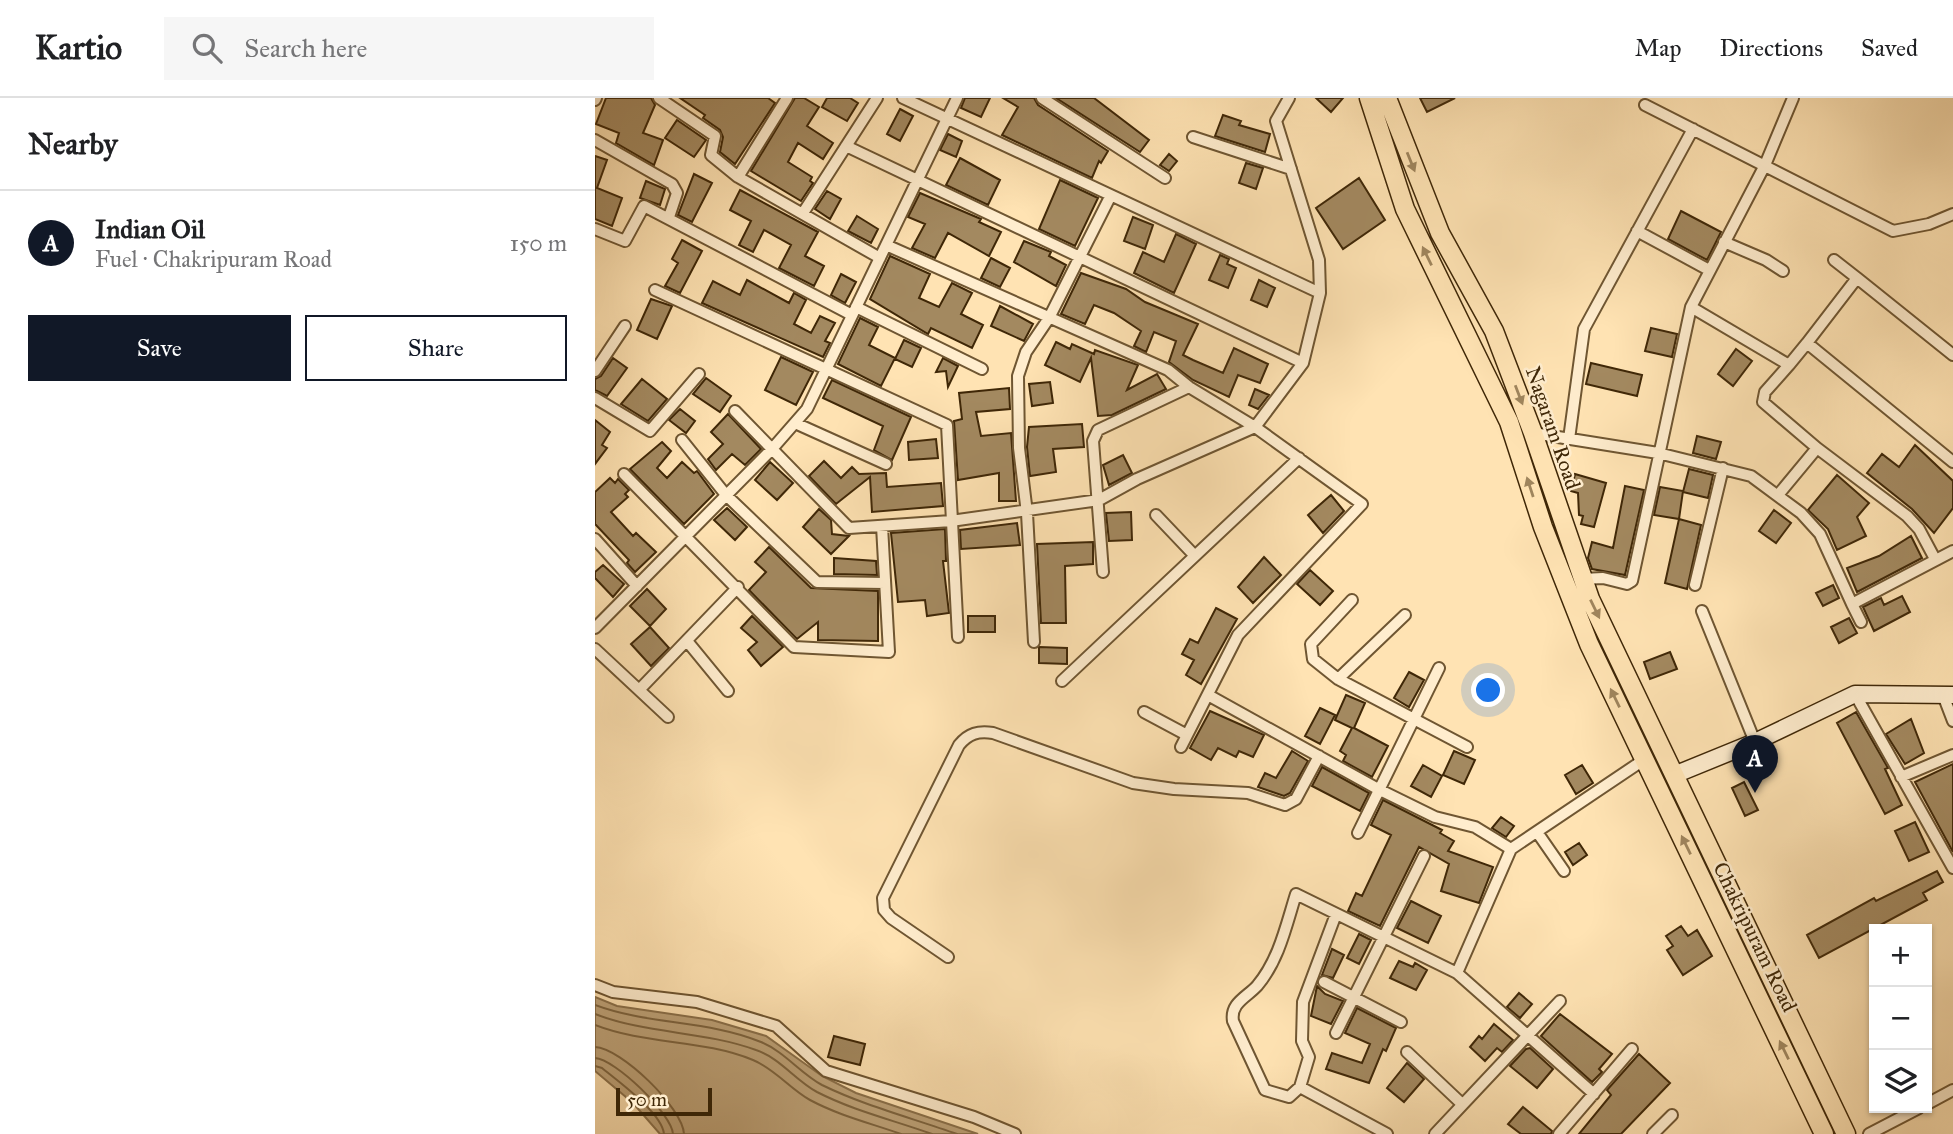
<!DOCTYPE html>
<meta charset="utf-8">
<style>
:root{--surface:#fff;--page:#f6f6f6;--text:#202124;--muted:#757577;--line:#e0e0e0;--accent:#111827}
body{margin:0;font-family:"IM FELL Great Primer",serif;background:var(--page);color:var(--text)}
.controls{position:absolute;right:21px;bottom:21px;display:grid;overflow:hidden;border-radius:0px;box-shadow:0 2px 5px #0004}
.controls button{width:63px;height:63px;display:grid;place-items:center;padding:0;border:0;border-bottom:2px solid var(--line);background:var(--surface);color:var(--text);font:35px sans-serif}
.scale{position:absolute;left:21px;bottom:18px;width:96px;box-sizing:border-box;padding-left:7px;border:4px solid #3f2707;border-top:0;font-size:19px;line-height:24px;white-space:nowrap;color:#3f2707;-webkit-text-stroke:5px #ffedce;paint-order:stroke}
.you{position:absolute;left:894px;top:593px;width:24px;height:24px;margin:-18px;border:5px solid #fff;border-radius:50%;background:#1a73e8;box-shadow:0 0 0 10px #1a73e833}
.badge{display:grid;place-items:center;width:46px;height:46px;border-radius:50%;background:var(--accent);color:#fff;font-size:23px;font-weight:700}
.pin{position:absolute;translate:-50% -58px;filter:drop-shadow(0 2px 4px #0008)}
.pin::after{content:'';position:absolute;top:37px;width:24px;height:21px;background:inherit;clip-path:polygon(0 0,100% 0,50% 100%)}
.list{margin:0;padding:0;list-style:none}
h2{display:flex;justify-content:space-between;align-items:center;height:91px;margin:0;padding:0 28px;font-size:30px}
h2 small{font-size:23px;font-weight:400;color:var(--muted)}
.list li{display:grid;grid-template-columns:46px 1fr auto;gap:21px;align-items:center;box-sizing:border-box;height:105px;padding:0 28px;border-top:2px solid var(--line)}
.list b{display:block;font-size:26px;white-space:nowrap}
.list p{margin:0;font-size:23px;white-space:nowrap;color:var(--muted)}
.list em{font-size:23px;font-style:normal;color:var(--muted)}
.actions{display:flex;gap:14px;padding:21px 28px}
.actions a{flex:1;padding:16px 0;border:2px solid var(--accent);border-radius:0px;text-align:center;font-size:24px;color:var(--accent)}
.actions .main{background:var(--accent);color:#fff}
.icon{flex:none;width:38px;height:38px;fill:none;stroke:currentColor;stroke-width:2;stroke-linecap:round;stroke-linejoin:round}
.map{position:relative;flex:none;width:1358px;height:1036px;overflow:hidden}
header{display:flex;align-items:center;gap:42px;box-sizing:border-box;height:98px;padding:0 35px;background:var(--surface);border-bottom:2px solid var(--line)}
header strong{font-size:33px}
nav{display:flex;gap:38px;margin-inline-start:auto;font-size:24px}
.search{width:490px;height:63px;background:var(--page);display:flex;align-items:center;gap:18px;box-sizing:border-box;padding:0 24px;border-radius:0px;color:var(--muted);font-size:26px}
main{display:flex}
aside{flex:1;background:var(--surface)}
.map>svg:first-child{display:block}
.water{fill:#bea379;stroke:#8b714b;stroke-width:2}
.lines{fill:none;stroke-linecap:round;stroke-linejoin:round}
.shore{stroke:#7e6540;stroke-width:2}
.building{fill:#a38960;stroke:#3f2707;stroke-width:2}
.street-casing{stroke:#6f5632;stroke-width:14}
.secondary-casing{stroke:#3f2707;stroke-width:19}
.primary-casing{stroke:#3f2707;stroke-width:21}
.street{stroke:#ffedce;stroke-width:10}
.secondary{stroke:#ffedce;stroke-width:16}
.primary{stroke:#ffe3b3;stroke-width:18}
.oneway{fill:#9f855d}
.labels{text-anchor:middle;stroke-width:5;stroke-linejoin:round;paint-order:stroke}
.street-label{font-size:21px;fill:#3f2707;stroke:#ffedce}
</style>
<header>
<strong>Kartio</strong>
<div class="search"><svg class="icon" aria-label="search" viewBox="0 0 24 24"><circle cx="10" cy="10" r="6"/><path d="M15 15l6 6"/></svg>Search here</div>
<nav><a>Map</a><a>Directions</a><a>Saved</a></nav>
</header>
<main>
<aside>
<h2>Nearby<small></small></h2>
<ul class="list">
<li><span class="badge">A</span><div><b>Indian Oil</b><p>Fuel · Chakripuram Road</p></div><em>150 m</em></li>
</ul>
<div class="actions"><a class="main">Save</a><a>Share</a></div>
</aside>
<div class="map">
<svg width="1358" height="1036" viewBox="0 0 1358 1036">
<rect width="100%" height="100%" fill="#ffe3b3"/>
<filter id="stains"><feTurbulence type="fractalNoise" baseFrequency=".00286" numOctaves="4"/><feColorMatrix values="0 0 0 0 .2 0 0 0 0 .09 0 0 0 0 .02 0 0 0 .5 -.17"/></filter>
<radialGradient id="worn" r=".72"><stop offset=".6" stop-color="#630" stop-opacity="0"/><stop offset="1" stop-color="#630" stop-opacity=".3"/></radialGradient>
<path class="water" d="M0 899 22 908 117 922 171 938 227 978 261 995 383 1036H65L38 1005 0 973Z"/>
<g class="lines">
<path class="shore" d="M0 907C53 927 113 922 166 944 190 954 205 975 227 987 270 1008 317 1020 362 1036
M0 916C51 936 109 933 161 952 185 960 200 982 222 994 259 1013 298 1022 337 1036
M0 927C51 947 107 941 158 962 180 971 195 991 215 1002 245 1018 275 1025 306 1036
M0 949C26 950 88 1010 89 1036
M0 960C20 961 77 1016 78 1036
M0 968 7 970C24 984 67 1015 69 1036"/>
</g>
<path class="building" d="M11 0H56L60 7 48 35 68 42 59 67 21 45 24 35 1 26Z
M85 0H173L180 5 140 66 125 54 128 39 125 32 108 20 110 17Z
M200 0H209L224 9 212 28 238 45 228 61 203 45 193 64 217 79 215 83 218 85 206 103 156 73Z
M232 0H255L263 5 252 23 227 9Z
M370 0H395L386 19 366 10Z
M408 0H439L443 7 513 53 506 65 504 63 497 80 407 37 423 9Z
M461 0H499L554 42 545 54Z
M721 0H748L736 14Z
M825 0H860L832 14Z
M305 11 318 18 305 43 292 36Z
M628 17 646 23 644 27 675 36 670 54 620 38Z
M82 22 111 42 99 59 70 40Z
M353 36 367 43 361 59 345 52Z
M574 56 582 63 574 73 565 67Z
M0 58 12 62 2 90 27 100 17 128 0 121Z
M365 60 405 82 393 107 351 87Z
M651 65 668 70 661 91 644 85Z
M99 76 117 85 97 124 83 117Z
M764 80 790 122 748 151 721 110Z
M465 82 503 100 480 148 444 131Z
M51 83 70 91 65 107 45 100Z
M145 92 223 134 210 158 229 168 219 188 184 170 196 147 169 132 158 154 144 147 156 123 135 112Z
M232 93 246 101 235 121 220 111Z
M325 95 386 121 384 124 406 134 394 158 353 135 340 160 317 150 330 126 313 119Z
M1086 113 1126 134 1112 162 1073 141Z
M262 118 283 131 276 145 253 133Z
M538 119 558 127 550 151 529 143Z
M581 136 601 146 579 195 539 175 548 154 569 164Z
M87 142 107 153 85 195 70 188 83 165 77 161Z
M429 143 456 154 454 158 471 167 461 188 419 164Z
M625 157 634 161 632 166 641 170 633 190 614 182Z
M295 158 335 176 324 200 344 209 357 185 377 195 366 216 388 227 377 250 336 230 333 236 275 201Z
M396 160 415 170 405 189 386 180Z
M486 175 531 191 550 204 603 226 588 257 598 262 628 275 639 250 673 266 665 285 643 277 634 299 598 282 574 264 581 243 559 234 551 254 539 248 546 233 519 215 499 207 490 226 466 216Z
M246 176 261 184 250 205 236 197Z
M152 182 194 205 199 195 211 202 199 226 216 235 225 218 240 225 230 243 235 245 228 259 107 205 118 183 145 197Z
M664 182 680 190 672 209 656 202Z
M56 201 77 208 62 241 42 232Z
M405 208 438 226 429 243 396 228Z
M265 220 283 229 274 247 300 260 286 288 243 266Z
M1056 230 1082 236 1077 259 1050 253Z
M309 242 326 250 317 269 300 261Z
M461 244 475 251 477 246 499 256 500 252 543 267 532 292 562 276 571 291 517 317 503 318 496 260 485 284 450 267Z
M1141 251 1157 263 1138 288 1123 276Z
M186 259 218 274 201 307 170 292Z
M18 260 32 270 12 298 0 292V281L6 278Z
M348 260 363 268 353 289 351 273 341 274Z
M996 265 1047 277 1042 298 991 286Z
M111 280 136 298 125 314 98 296Z
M47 281 72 301 53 323 26 306Z
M237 282 316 319 297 362 279 352 288 328 228 300Z
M455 284 458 305 437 308 434 286Z
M414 290 415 311 381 314 386 338 416 335 421 403H404V375L363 382 359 323 367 321 364 295Z
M660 291 674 297 663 311 654 307Z
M85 311 100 323 91 335 74 322Z
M133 316 166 351 150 367 137 356 121 372 113 361 128 346 116 334Z
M0 322 15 334 7 347 12 350 0 366Z
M487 326 489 349 458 351 461 374 435 378 432 349 434 329Z
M1102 338 1126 344 1121 361 1098 355Z
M341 341 343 360 314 362 313 344Z
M67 344 76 353 62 370 72 380 87 364 99 375 102 373 119 396 89 426 35 371Z
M1320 347 1358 383V410L1339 435 1317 411 1272 375 1287 356 1304 369Z
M528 357 537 375 514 387 508 367Z
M229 363 246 380 257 369 264 376 291 375 292 389 346 385 348 408 277 414 275 379 241 406 214 378Z
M175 364 198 385 182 402 160 382Z
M1094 371 1118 377 1113 400 1088 394Z
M980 376 1011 385 999 429 986 426 988 418 984 417 983 395 976 393Z
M1242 377 1274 405 1262 419 1271 438 1242 452 1233 431 1213 412Z
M15 380 20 385 23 381 34 392 30 396 33 399 16 414 38 438 41 435 61 454 40 474 32 465 34 462 0 426V394Z
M1030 388 1049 392 1030 477 997 471 993 460 997 444 1018 450Z
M1065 389 1088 393 1084 421 1059 417Z
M736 397 749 413 728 435 713 417Z
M132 410 152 429 140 442 119 422Z
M224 411 236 422 237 436 254 438 236 456 208 429Z
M1179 412 1196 425 1181 445 1164 433Z
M536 414 537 442 514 443 511 415Z
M1084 421 1106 427 1092 491 1070 485Z
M422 425 425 447 366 451 365 432Z
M350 431 351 463H348L354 515 332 518 330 502 303 504 296 435Z
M1316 438 1327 460 1262 494 1252 470 1284 458Z
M498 444V466L470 468 471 525H446L442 446Z
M174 449 216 490 283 493V543L223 542V524L202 541 154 492 171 474 160 464Z
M669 459 686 477 658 505 643 489Z
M239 460 281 463 282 477 239 476Z
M8 467 29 486 18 499 0 480V474Z
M715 472 738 493 725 507 702 486Z
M1238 487 1244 500 1228 508 1221 495Z
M52 491 71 511 55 528 35 508Z
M1307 498 1315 514 1279 533 1268 509 1286 500 1289 507Z
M621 510 642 521 606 586 591 577 599 562 587 556 595 541 603 545Z
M157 518 188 549 166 568 153 552 162 544 146 530Z
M373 518H400V534H373Z
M1254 520 1262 535 1244 545 1236 529Z
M55 529 74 550 56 568 36 546Z
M444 549 472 550V566L444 565Z
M1075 554 1082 571 1055 581 1049 564Z
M814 574 829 582 814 609 799 600Z
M751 597 770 605 759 630 793 648 777 679 748 663 751 657 745 653 757 630 740 622Z
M725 610 740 617 725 646 710 638Z
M615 613 669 637 658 659 644 653 641 659 623 650 616 662 595 650Z
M1261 614 1293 670 1290 671 1307 707 1290 716 1242 625Z
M1316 621 1329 655 1310 666 1291 636Z
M697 653 713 663 695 695 689 698 663 689 670 675 681 680Z
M859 653 880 662 869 686 848 677Z
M1358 666V754L1320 684Z
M828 667 847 678 836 699 816 688Z
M987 667 998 685 981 696 970 677Z
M727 669 774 695 765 713 717 688Z
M1149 684 1163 712 1150 718 1137 690Z
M788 702 847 732 845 735 859 743 853 753 898 769 884 805 846 793 854 766 824 749 785 828 753 813 761 795 767 798 796 737 776 727Z
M906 719 919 728 911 739 897 730Z
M1320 724 1334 754 1314 763 1300 733Z
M984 745 992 757 978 767 970 754Z
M1342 773 1348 784 1328 795 1332 802 1224 860 1212 837 1279 800 1281 803Z
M816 803 846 818 833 845 802 830Z
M1086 828 1093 838 1102 832 1117 858 1088 877 1072 852 1078 848 1071 838Z
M764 836 776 842 764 866 752 860Z
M737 851 749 857 738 880 727 877Z
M804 863 818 869 820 865 832 872 821 892 795 880Z
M722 888 730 896 748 903 736 926 716 918Z
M924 895 937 906 925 920 912 909Z
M762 910 801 930 791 953 788 951 774 985 731 971 737 955 767 965 775 946 750 935Z
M965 916 1017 956 1004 971 1007 974 997 984 946 938Z
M899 926 918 942 907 954 902 950 890 963 875 949 884 938 887 941Z
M239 938 270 946 265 967 233 959Z
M935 950 958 971 942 990 915 968 931 951Z
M1044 956 1075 985 1026 1036H984L1016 997 1012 992Z
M812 965 829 981 809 1004 792 990Z
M928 1009 957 1033 956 1036H926L913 1026Z"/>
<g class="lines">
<g class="street-casing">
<path id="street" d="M64 0 120 38 116 57 143 79 285 160
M308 0 725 195
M447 0 570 80
M0 2 1 0
M1050 7 1298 133 1334 126 1358 116
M598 39 696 71
M0 42 77 86 82 95 74 119
M251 48 708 265
M143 79 192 0
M208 115 282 0
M0 131 30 143 49 108 257 217
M1042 133 1114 172
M1129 144 1171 162 1188 173
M291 147 573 272 594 289 660 329 767 406 643 537 586 649
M1239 162 1262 180
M60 192 352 327 363 539
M261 209 387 271
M1096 209 1194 267 1212 245 1358 364
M1212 245 1262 180 1358 257
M1194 267 1170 294 1168 304 1222 350
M0 273 30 228
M0 300 55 333 104 276
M140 313 254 430 356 423 504 402 542 381 660 329 708 265 725 195 724 162 681 23 694 0
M200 325 291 366
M938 335 1063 355 1156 378 1206 415 1225 436 1257 506 1358 453
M974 341 989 231 1098 31
M87 342 131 397 222 484 290 485
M29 376 199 549 294 554 287 428
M1183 397 1222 350 1312 418 1324 431 1340 461
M561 417 600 458
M0 441 42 488
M508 474 498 343 503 332 594 289
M987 481 1008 480 1032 486 1037 483 1096 209 1170 67 1198 0
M1100 487 1128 370
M757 502 716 546 718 561 743 581 872 649
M1257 506 1266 524
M1107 513 1160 644
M0 530 177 351 212 311 362 0
M92 543 133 593
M439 544 432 415 424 350 423 278 431 254 454 220 515 99
M0 551 73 619
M743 581 810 517
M467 583 704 360
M45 591 143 489
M1260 596 1358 770
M613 597 783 691 840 719 880 729 916 751
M1348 597 1358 623
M549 614 592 637
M1306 679 1358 657
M942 734 969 773
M763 735 844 570
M353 859 296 820 289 812 288 800 364 647C374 635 383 633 398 635L538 685 579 691 653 695 690 707 701 701 724 658
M862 875 916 751 1050 661
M729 884 806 924
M0 887 18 894 102 904 181 928 231 973 379 1019 420 1036
M741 935 829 758
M812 954 867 1006
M705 989 714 959 707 943 708 904 741 816
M1332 1006 1358 992
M792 1036 705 989 694 999 670 992 638 923C635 905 652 899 662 888 684 862 691 828 701 796L862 875 999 996
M840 1036 965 903
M964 1036 1037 951
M1058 1036 1077 1017
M1274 1036 1324 1010"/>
</g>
<g class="secondary-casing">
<path id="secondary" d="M1079 677 1160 644 1260 596 1358 597"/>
</g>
<g class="primary-casing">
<path id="primary" d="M774 0 810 111 914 324 948 429 994 546 1229 1036
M792 0 845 135 899 233 938 335 995 501 1251 1036"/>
</g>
<use href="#street" class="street"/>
<use href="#secondary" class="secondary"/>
<use href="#primary" class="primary"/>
</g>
<defs><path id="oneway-solid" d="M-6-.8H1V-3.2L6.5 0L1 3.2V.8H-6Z" transform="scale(1.75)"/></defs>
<g class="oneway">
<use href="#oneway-solid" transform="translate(816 64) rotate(68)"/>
<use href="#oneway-solid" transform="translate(832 158) rotate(-116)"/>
<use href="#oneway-solid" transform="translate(924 297) rotate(69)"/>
<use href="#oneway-solid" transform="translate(935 389) rotate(-108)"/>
<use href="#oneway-solid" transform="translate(1000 511) rotate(64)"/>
<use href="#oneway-solid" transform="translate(1020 600) rotate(-116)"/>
<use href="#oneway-solid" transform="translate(1091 747) rotate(-116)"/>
<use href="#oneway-solid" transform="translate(1189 952) rotate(-116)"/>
</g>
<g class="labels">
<g class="street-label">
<text transform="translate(958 330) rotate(71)" y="7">Nagaram Road</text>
<text transform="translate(1160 839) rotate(64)" y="7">Chakripuram Road</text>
</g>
</g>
<rect width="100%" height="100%" filter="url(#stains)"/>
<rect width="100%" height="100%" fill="url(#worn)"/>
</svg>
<div class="controls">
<button>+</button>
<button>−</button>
<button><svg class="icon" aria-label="layers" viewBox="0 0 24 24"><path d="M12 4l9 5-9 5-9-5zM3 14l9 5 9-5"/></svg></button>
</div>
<div class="scale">50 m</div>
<div class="you"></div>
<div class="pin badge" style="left:1160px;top:695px">A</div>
</div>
</main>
